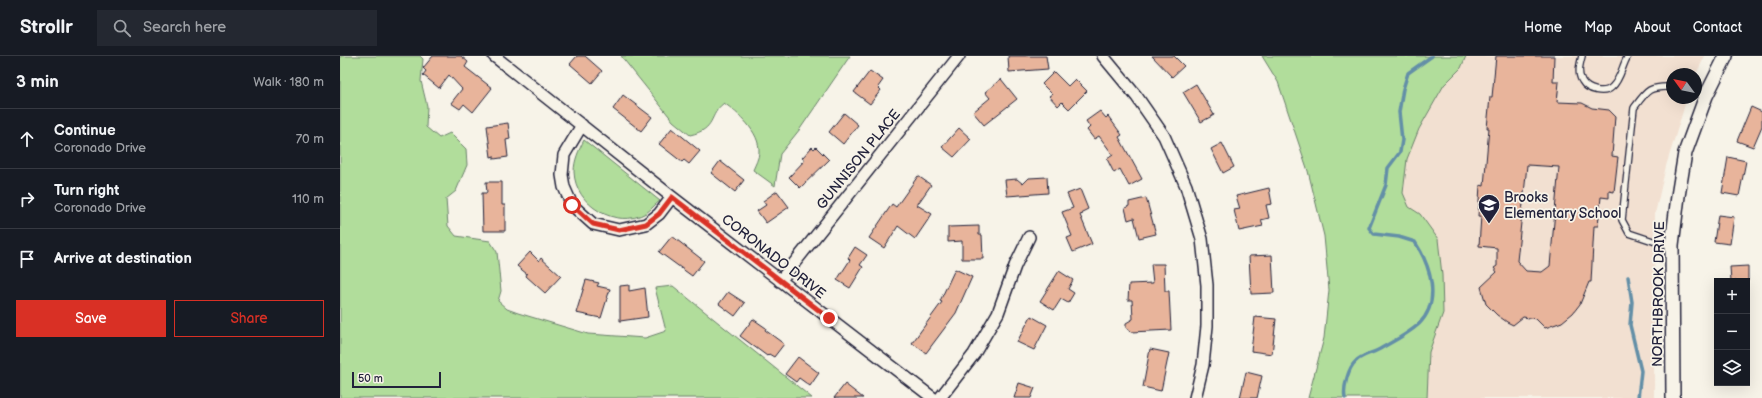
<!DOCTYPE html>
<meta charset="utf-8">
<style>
:root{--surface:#171b24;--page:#242831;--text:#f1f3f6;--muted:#9ea1a6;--line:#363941;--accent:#d93025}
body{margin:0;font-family:"Balsamiq Sans",sans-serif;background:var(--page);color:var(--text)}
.controls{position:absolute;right:12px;bottom:12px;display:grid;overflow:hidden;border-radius:0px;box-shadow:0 4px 16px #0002}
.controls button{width:36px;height:36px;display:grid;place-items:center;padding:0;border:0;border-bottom:1px solid var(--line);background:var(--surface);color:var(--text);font:20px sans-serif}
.compass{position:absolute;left:1326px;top:12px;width:36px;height:36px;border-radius:50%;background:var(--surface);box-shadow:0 4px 16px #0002;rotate:303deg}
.scale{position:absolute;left:12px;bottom:10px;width:89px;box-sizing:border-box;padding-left:4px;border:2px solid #22223b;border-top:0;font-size:11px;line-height:14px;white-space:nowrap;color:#22223b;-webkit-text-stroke:3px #f7f3e8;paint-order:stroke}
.stop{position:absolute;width:12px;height:12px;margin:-9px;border:3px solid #d93025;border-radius:50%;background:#fff}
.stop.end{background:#d93025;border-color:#fff;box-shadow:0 1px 4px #0008}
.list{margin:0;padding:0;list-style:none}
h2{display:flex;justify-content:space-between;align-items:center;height:52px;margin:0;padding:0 16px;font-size:17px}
h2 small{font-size:13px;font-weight:400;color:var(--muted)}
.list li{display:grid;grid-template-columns:26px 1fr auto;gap:12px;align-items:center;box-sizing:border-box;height:60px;padding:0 16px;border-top:1px solid var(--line)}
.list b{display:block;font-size:15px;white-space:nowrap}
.list p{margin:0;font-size:13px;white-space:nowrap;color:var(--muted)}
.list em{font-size:13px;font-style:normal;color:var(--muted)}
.actions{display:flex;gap:8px;padding:12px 16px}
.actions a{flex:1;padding:9px 0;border:1px solid var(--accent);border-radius:0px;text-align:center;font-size:14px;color:var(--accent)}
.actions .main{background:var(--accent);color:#fff}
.icon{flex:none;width:22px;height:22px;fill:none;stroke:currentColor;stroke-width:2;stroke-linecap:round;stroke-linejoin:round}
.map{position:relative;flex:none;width:1422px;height:342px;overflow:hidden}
header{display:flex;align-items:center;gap:24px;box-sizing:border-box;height:56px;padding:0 20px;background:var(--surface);border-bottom:1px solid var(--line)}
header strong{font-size:19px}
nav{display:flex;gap:22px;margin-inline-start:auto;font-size:14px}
.search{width:280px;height:36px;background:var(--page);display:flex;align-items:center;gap:10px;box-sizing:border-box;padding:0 14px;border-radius:0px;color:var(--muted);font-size:15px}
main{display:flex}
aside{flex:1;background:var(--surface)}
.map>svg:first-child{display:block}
.built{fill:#f2e0d1}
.green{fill:#b1dd9b;stroke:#6a806b}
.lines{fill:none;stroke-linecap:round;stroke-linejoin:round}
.stream{stroke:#638fa7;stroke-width:3.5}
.building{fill:#e8b49b;stroke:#22223b;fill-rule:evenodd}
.service-casing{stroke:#22223b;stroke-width:8}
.minor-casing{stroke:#22223b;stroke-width:14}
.tertiary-casing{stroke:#22223b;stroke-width:16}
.service{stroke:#f7f3e8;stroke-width:5.5}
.minor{stroke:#f7f3e8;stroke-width:11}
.tertiary{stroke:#f7f3e8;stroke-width:13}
.route{stroke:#d93025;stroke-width:5}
.labels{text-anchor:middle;stroke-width:3.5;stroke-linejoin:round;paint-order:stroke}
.street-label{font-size:14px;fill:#22223b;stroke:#f7f3e8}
.poi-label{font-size:14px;fill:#22223b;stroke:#f7f3e8;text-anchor:start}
</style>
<header>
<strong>Strollr</strong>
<div class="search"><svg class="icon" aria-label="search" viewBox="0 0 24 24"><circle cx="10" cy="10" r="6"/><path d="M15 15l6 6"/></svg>Search here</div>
<nav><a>Home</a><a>Map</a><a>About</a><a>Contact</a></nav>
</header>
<main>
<aside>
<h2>3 min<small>Walk · 180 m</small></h2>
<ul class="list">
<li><svg class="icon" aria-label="ahead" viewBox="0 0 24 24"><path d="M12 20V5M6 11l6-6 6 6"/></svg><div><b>Continue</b><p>Coronado Drive</p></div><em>70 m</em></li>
<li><svg class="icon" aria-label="right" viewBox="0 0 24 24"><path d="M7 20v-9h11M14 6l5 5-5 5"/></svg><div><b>Turn right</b><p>Coronado Drive</p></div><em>110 m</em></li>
<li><svg class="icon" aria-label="arrive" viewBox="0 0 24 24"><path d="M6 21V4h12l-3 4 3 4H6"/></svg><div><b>Arrive at destination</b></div></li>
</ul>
<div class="actions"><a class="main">Save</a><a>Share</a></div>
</aside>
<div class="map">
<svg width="1422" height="342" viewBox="0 0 1422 342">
<rect width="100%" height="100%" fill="#f7f3e8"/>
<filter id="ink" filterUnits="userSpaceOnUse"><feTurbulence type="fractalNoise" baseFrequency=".025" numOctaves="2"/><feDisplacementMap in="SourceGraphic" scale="8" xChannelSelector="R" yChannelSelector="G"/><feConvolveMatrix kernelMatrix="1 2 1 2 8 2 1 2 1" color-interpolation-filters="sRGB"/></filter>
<g filter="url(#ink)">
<path class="built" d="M922 0H1365L1356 18H1332V42H1347L1326 110 1315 158 1314 342H968L984 282 989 234 984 180 968 115 938 26Z"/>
<path class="green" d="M0 0H80L83 3 81 25 87 50 86 71 99 82 110 77 126 93 127 109 116 135 106 143 108 170 116 180 150 185 157 196 161 235 158 245 167 253 178 257 248 278 305 282 326 275 315 232 333 230 472 342H0Z
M281 0H510L460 73 440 98 435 130 413 114C415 109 419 102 419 96 420 76 398 57 384 47 368 59 377 73 350 79L333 65Z
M922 0H1126L1121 12 1104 29 1079 73 1067 103 1063 137 1069 151 1080 158 1098 183 1102 219 1103 257 1089 296 1087 342H968L984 282 989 234 984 180 968 115 938 26Z
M244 84 320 145C315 148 311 154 306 157 276 174 235 149 234 116 234 104 239 94 244 84Z"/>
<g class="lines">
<path class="stream" d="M1288 221 1292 246 1290 269 1301 315 1298 342
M1005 342C1003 332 1008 312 1016 305 1022 299 1033 297 1040 293 1054 285 1068 278 1079 268 1102 245 1090 209 1075 186L1059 181 1034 178 1029 172 1046 129 1048 112 1060 96 1062 84 1059 56 1063 33 1068 17 1092 0"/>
</g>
<path class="building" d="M93 0H121L128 6 125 11 152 32 133 56 124 48 120 53 111 47 122 33 109 19 99 32 83 19 86 15 83 12Z
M237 0H245L262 15 252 27 230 8Z
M668 0H706L708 13 669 16Z
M812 0H834L844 10 832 21Z
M1156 0H1214L1213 26H1219L1217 46 1242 47 1252 52 1269 54 1275 60 1272 100 1278 101 1274 136 1269 135V142L1261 141 1258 170H1254L1251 226H1249L1240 248 1233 257 1222 266 1205 272 1196 263 1183 261 1173 269 1167 266 1157 259 1146 248 1141 231 1157 216 1154 212 1157 210V192L1139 190 1141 160H1138L1140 129 1144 130 1149 72H1147L1150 41H1152ZM1187 109 1219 111 1210 210 1202 216 1186 215 1177 205Z
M530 15 543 24 538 31 541 34 530 48 514 36Z
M714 16 728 30 735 23 747 35 729 53 722 46 718 50 709 40 712 38 702 28Z
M661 23 677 43 644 69 633 56 650 42 645 36Z
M856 28 874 59 861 66 843 36Z
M283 39 312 61 301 75 273 53Z
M1411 51 1422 56V70L1413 91 1397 85Z
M760 55 766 62 768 60 782 79 779 81 802 123 789 130 780 113 774 117 767 103 773 99 759 80 754 83 747 74 750 71 746 65Z
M504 57 518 69 503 88 489 76Z
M168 67 170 83 166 84 168 101 154 103V100L151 101 147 70Z
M332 72 360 95 349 108 344 104 342 106 319 88Z
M619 72 631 83 614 101 602 91Z
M882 87 894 111 883 117 871 93Z
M472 91 474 93 476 91 489 104 460 132 449 121 465 104 462 102Z
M1388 101 1406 105 1399 140 1382 137Z
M380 105 404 124 395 136 371 117Z
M578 120 591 129 577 149 592 158 575 183 558 170 544 192 529 182 552 148 556 151Z
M707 121 708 137 667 140 665 124 677 123 683 128 689 122Z
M146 126H162V149H165V175H143L142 137H147Z
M929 132 932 148 926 149 929 162 921 164 923 170 899 175 894 154 900 153 896 140Z
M740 133 748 153 742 156 743 158 740 159 752 188 733 196 727 182 732 180 722 156 733 152 727 138Z
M437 135 449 151 426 167 417 155 426 149 423 145Z
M806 142 816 178 799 182 794 162 788 164 785 152 789 150V146Z
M1378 159 1394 161 1390 188 1374 186Z
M639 170V179H642L643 203H622V185L608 186V171Z
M332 180 364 205 352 220 319 196Z
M515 191 527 199 520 209 523 211 510 232 497 224 510 204 508 202Z
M190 196 199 205 201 202 221 220 205 237 186 220 187 218 177 210Z
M932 199 934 237 911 238 909 200Z
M811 208H824L825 235H829L831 274 791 276 786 272V267L793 263 792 244H788L789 228 813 227Z
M1408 210V225H1391L1390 211Z
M615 213 632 221 616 257 586 297 572 287 602 246 600 245Z
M719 215 733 224 728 233 734 237 728 247 721 243 714 254 700 245Z
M246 224 259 227 257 230 270 233 261 262 236 257Z
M289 229V235L305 232 308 261 280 265V230Z
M388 236 405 247 395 260 379 248Z
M691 260 707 269 694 294 677 286Z
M915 261 936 263 932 298 911 295Z
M413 263 426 272 425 274 444 288 434 301 429 298 427 300 400 280Z
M810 293 829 297 821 335 803 331Z
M458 301 479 317 470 330 459 322 456 326 445 318Z
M906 316 922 320 917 342H900Z
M679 327 695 332 691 342H674Z
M505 328 523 342H494Z"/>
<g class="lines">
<g class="service-casing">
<path id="service" d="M1242 0C1240 8 1237 17 1242 25 1247 34 1264 39 1272 31 1281 23 1282 9 1288 0
M1332 31C1309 30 1307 34 1294 52L1282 164 1289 177 1319 187 1332 189
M1356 37 1365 40"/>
</g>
<g class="minor-casing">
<path id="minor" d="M154 0 332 141 593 342
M763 0 797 41 824 80 846 130 862 183 867 229V270L863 309 855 342
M242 69 224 99 222 119 224 131 232 149 253 168 279 174 306 168 319 158 332 141
M440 225 619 0
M600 342 634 298 658 257 675 210 689 181"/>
</g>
<g class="tertiary-casing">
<path id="tertiary" d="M1333 342 1332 189 1338 140 1345 97 1366 40 1386 0"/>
</g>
<use href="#service" class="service"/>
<use href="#minor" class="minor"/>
<use href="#tertiary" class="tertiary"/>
</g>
</g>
<g class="lines" filter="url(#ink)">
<path class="route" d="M232 149 253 168 279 174 306 168 319 158 332 141 489 262"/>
</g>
<defs>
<g id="school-pin" transform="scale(1.15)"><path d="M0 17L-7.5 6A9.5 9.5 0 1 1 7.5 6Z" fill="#22223b" stroke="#f7f3e8"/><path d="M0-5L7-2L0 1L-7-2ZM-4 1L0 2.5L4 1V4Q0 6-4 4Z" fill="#fff"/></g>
</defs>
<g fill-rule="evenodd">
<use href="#school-pin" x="1149" y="149"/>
</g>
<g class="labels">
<g class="street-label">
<text transform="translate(518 103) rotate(-51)" y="5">GUNNISON PLACE</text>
<text transform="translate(434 200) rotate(38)" y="5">CORONADO DRIVE</text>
<text transform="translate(1318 238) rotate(-89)" y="5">NORTHBROOK DRIVE</text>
</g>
<g class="poi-label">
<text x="1164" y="146">Brooks<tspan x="1164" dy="16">Elementary School</tspan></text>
</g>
</g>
</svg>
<div class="controls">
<button>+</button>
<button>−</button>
<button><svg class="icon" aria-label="layers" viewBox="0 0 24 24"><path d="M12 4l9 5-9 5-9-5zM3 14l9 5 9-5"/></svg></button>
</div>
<svg class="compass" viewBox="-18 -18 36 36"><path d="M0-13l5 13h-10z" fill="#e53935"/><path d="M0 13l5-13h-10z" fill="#9ea1a6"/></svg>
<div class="scale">50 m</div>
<div class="stop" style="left:232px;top:149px"></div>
<div class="stop end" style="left:489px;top:262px"></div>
</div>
</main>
